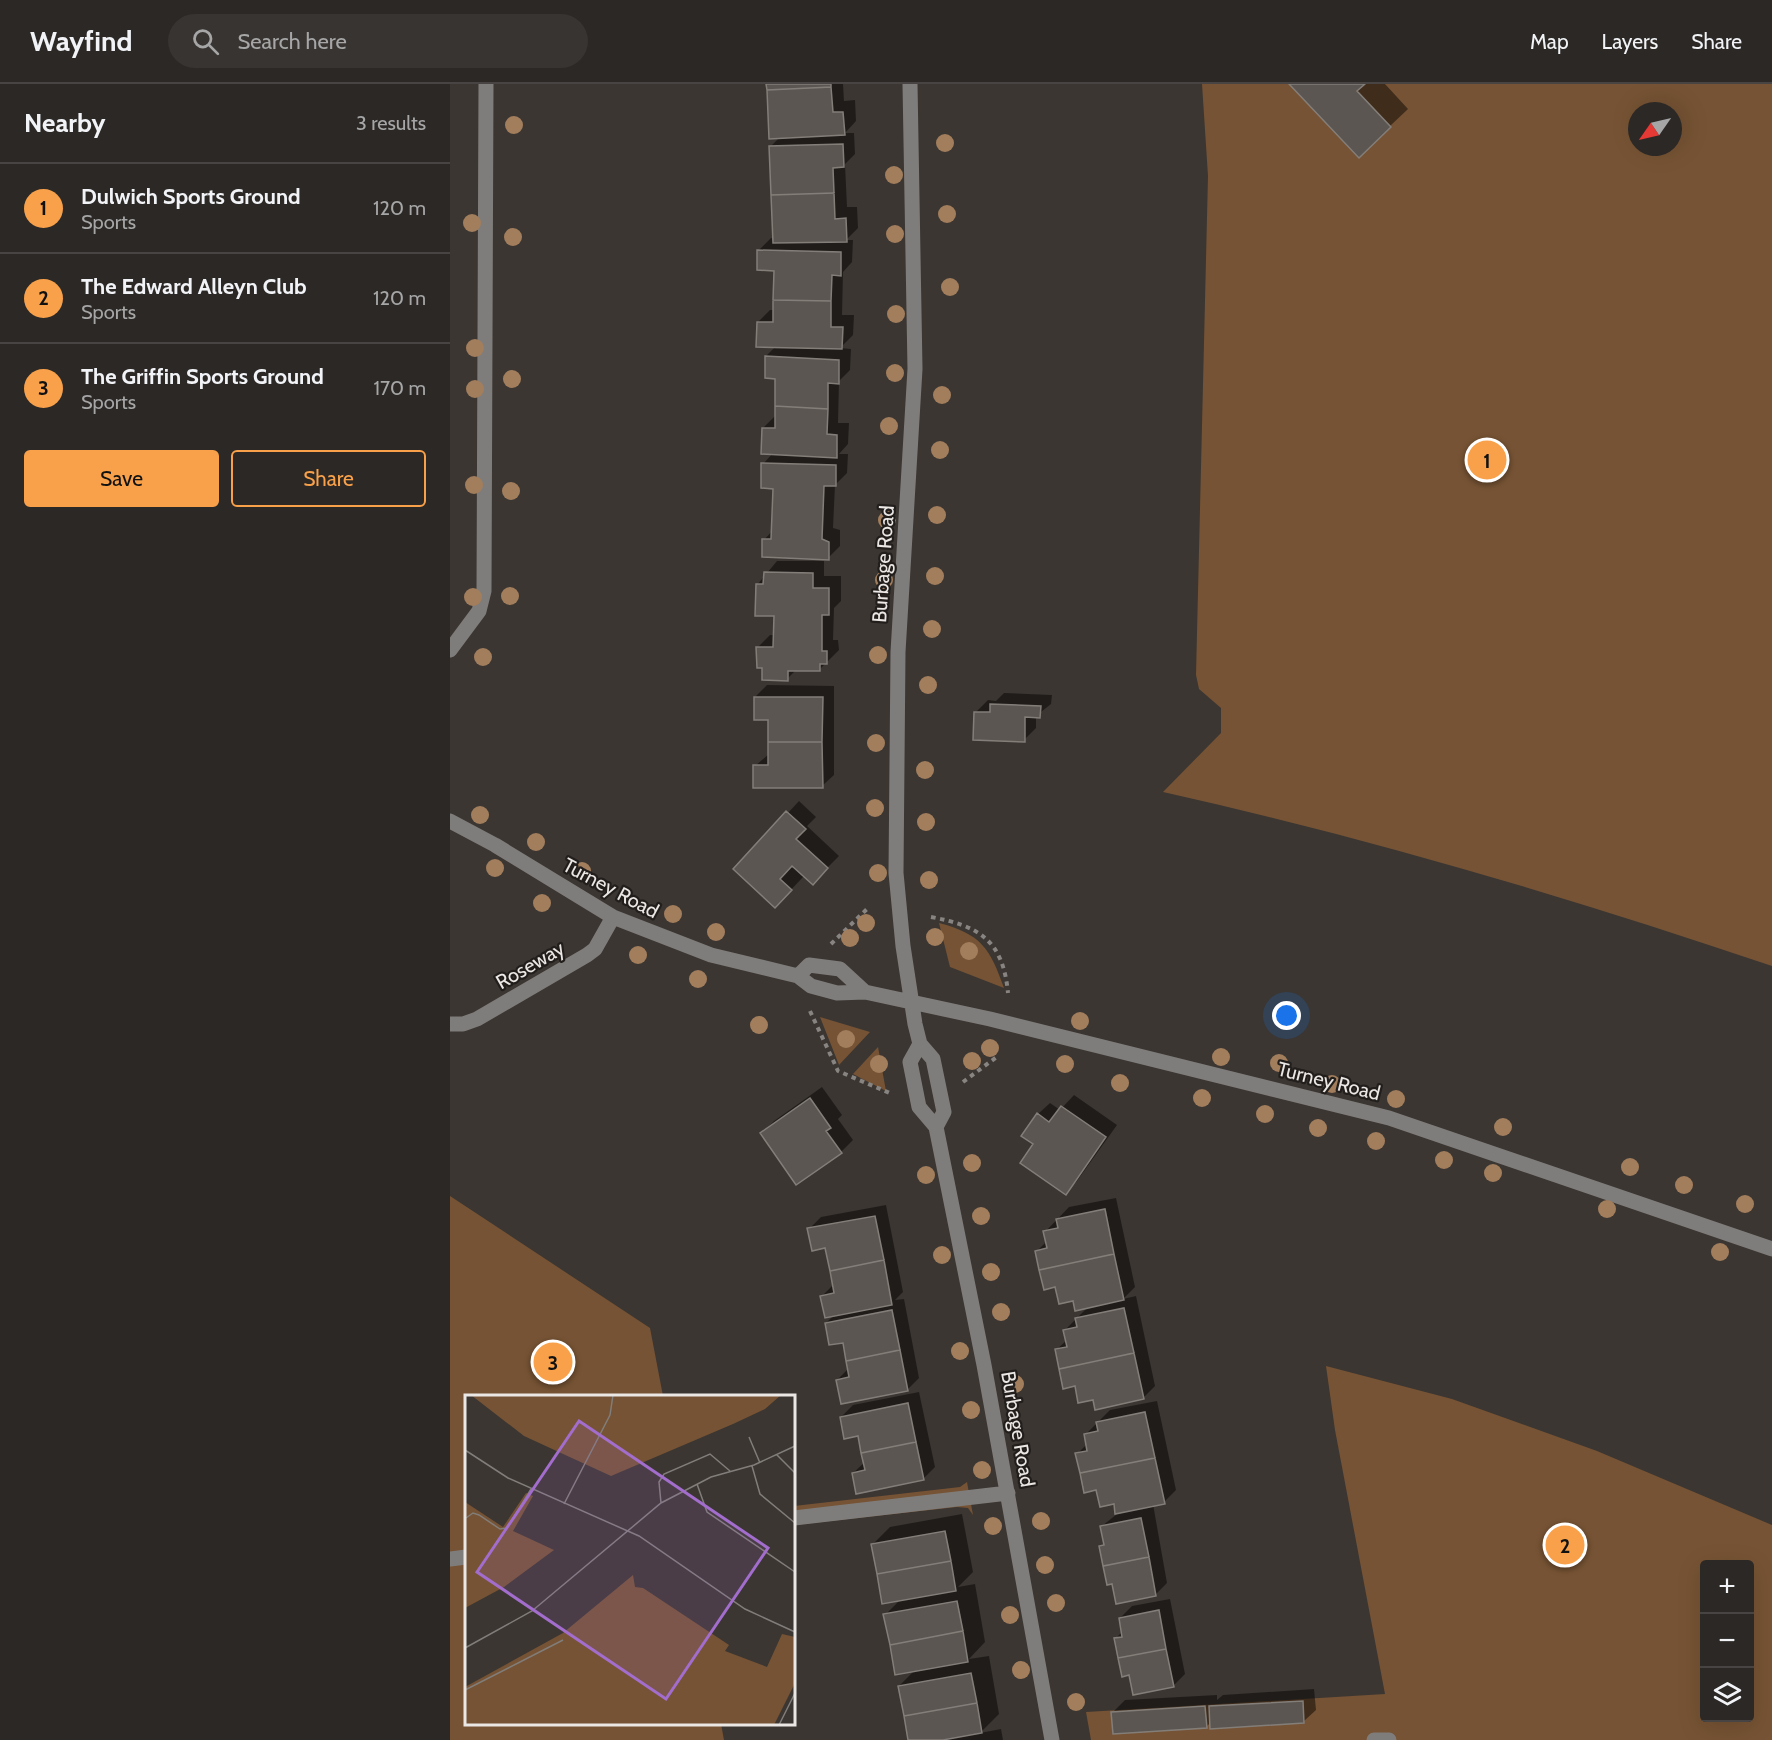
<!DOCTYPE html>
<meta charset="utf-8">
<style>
:root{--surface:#2c2826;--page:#383432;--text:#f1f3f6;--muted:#a6a6a7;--line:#484443;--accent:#f8a14a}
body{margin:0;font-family:Cabin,sans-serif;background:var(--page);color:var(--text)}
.controls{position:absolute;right:18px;bottom:18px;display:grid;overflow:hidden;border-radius:6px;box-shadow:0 6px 24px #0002}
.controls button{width:54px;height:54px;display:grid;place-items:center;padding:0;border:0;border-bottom:2px solid var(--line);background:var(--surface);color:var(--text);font:30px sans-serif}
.compass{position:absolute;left:1178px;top:18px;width:54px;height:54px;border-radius:50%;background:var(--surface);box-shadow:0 6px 24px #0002;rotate:236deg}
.you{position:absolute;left:837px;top:932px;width:21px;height:21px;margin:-15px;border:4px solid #fff;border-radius:50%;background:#1a73e8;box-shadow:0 0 0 9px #1a73e833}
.badge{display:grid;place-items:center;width:39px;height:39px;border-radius:50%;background:var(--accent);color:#111;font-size:20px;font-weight:700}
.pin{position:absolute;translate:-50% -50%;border:3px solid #fff;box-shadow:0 2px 6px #0006}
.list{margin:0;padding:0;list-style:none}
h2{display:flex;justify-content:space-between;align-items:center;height:78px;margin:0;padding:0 24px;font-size:26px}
h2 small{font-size:20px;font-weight:400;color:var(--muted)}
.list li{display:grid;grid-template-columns:39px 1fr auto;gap:18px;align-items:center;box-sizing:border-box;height:90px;padding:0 24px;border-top:2px solid var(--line)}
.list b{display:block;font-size:22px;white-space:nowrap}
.list p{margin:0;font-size:20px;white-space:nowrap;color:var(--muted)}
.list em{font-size:20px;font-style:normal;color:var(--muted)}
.actions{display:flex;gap:12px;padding:18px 24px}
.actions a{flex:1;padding:14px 0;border:2px solid var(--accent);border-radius:6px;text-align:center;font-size:21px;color:var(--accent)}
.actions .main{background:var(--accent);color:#111}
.icon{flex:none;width:33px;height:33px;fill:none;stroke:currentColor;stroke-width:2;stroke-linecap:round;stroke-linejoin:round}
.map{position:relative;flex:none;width:1322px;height:1656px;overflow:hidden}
header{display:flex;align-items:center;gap:36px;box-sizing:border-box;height:84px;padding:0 30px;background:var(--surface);border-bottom:2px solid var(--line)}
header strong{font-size:28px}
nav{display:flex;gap:33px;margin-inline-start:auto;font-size:21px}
.search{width:420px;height:54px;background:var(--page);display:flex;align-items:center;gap:15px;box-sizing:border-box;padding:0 21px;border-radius:33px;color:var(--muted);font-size:22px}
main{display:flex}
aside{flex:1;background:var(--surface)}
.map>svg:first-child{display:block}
.green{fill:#765334;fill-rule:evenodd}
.shadow{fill:#0007}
.building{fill:#5b5652;stroke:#847e79;stroke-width:1.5}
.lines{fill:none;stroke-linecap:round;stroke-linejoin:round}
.path{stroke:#888481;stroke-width:4;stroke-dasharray:4.5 4.5;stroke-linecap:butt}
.minor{stroke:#7f7d7b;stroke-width:15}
.tree{fill:#a27e5d}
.labels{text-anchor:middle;stroke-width:4.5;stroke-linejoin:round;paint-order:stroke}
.street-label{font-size:20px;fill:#eae7e5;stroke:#211e1c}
.inset-road{fill:none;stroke:#817d7a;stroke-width:1.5}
.view{fill:#a26dcc;fill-opacity:0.15;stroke:#a26dcc;stroke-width:3}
.inset-edge{fill:none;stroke:#eae7e5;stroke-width:3}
</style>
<header>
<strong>Wayfind</strong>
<div class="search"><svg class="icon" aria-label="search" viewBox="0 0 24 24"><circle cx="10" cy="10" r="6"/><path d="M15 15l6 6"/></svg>Search here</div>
<nav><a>Map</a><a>Layers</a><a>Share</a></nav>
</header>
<main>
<aside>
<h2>Nearby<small>3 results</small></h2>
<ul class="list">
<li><span class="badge">1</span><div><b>Dulwich Sports Ground</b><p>Sports</p></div><em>120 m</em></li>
<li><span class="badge">2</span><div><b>The Edward Alleyn Club</b><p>Sports</p></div><em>120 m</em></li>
<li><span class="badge">3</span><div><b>The Griffin Sports Ground</b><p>Sports</p></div><em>170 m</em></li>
</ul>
<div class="actions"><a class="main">Save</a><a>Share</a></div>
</aside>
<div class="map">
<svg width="1322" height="1656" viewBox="0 0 1322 1656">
<rect width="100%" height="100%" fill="#3b3632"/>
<path class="green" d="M752 0H1322V882C1122 814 919 754 713 708L771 649V624L749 605 746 591 758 92ZM1187 27H1223V63H1187Z
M489 839C531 850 540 864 554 904L500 883Z
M370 933 420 948 389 981Z
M428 963 436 1007 403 990Z
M0 1112 200 1244 213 1312H16V1640H271L274 1656H0Z
M876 1282 1002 1315 1147 1367 1322 1441V1656H641L636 1628 935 1610 885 1346ZM1254 1480H1300V1634H1254Z
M517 1398 523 1431 518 1424 507 1423 344 1441V1422L510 1403Z"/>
<path class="shadow" d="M318 0H393L394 17 405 16 406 37 395 49H404L405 70 395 80 397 123H407L408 144 396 156H403L402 178 393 188 392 231H404L403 251 390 264 401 265 400 286 389 297 388 339H399L398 360 389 370H398L397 389 385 401 383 444 390 446V462L378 474 314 456 323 446 324 403 313 380 323 369 313 344 325 332 327 294 316 272 326 262 308 238 320 226H325V185L309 166 321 154 325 155 321 62 330 53Z
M841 0H935L958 25 940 42Z
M327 477H374V492H391V517L384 524 383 556H388L389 566 369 586H346L337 595 314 582 308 563 320 551H325V530L307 501Z
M317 601 384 602V691L372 702 305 682 319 670V634L305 613Z
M554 609 602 611 601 620 586 632V644L574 656 526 628 538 616 546 617Z
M349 717 366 733 357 742 389 772 374 787 354 792 337 810 286 785Z
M372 1003 392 1031 388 1035 403 1056 391 1068 312 1049 324 1037Z
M624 1011 667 1041 627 1097 615 1109 588 1030 600 1019 610 1026Z
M666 1114 685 1203 673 1215 686 1212 705 1302 693 1314H644L626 1300 606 1266 617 1256 615 1246 639 1222 607 1202 587 1167 597 1157 595 1148 619 1123Z
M436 1121 453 1208 445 1216 454 1215 469 1294 457 1306 387 1296 399 1284 394 1257 376 1239 385 1230 372 1212 384 1200 376 1163 359 1145 371 1133Z
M469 1308 485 1383 473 1395 403 1389 415 1378 409 1350 391 1333 403 1321Z
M707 1317 726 1406 714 1418 703 1420 717 1499 705 1511 663 1498 651 1463 655 1459 652 1442 667 1430 665 1418 647 1405 627 1370 637 1360 635 1351 660 1326Z
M512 1430 523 1488 508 1503 525 1500 535 1558 519 1575 539 1572 549 1630 530 1649 551 1645 553 1656H459L449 1602 466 1585 435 1531 450 1516 422 1461 440 1443Z
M720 1515 735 1590 723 1602 680 1590 666 1554 673 1547 670 1534 682 1522Z
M864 1605 866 1626 854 1637 761 1638 756 1643 663 1628 675 1616 767 1611V1616L773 1611Z"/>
<path class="building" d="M316 0H381V3L317 6Z
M839 0H915L907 7 941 43 909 74Z
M381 3 383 28H393L395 51 319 55 317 6Z
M393 60 394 83 383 84 384 109 321 111 319 62Z
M384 109 385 135 396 134 397 158 323 159 321 111Z
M307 166 391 168V192L382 191 381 217 323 216 324 187 307 186Z
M323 216 381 217V243H393L392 265 306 263 307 238H323Z
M315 272 389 276V300L378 299V325L325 322V295L315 294Z
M325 322 378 325 377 350 387 351V374L311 370 312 344H325Z
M311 379 386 381V402H374L372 455 379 458V476L312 473V455H321L323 405 311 404Z
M314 488 363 489V504H379V531H372V567H377V580H370V587H338V597L312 596V584H307L306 563H323L324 532H305L306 500H313Z
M304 613H373L372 658H318V636H304Z
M540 620 591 622 590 634 575 633V658L523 656 524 628H540Z
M318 658H372L373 704H303V681H318Z
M336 727 356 745 346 755 378 784 363 801 342 782 330 795 342 806 325 824 283 785Z
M360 1014 381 1044 376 1047 392 1069 346 1101 310 1049Z
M611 1022 656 1053 616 1111 570 1079 583 1060 571 1052 587 1029 599 1038Z
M655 1125 664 1170 589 1186 585 1167 597 1164 593 1147 608 1144 606 1135Z
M425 1132 434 1176 380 1187 375 1164 362 1167 357 1144Z
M664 1170 674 1216 625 1227 623 1217 609 1220 605 1203 594 1206 589 1186Z
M434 1176 442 1221 375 1234 370 1212 384 1209 380 1187Z
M674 1224 684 1269 609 1285 605 1265 617 1263 613 1246 627 1243 625 1234Z
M442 1226 450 1266 396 1277 393 1259 379 1261 375 1239Z
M450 1266 458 1307 391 1320 386 1296 399 1293 396 1277Z
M684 1269 694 1315 645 1326 643 1316 628 1319 625 1302 613 1305 609 1285Z
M458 1319 466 1358 411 1369 408 1352 394 1355 390 1333Z
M695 1328 705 1374 630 1389 625 1369 637 1367 634 1350 648 1347 646 1338Z
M466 1358 474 1396 406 1410 402 1389 415 1386 411 1369Z
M705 1374 715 1420 665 1430 664 1420 650 1423 646 1406 634 1409 630 1389Z
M691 1434 699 1473 653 1482 649 1462 654 1461 650 1442Z
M495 1447 501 1477 427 1490 421 1460Z
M699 1473 706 1512 666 1520 662 1500 657 1501 653 1482Z
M501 1477 506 1507 432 1520 427 1490Z
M507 1517 513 1547 440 1561 433 1530Z
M709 1526 716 1565 668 1574 664 1554 672 1553 669 1534Z
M513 1547 518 1578 445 1591 440 1561Z
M716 1565 724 1603 683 1611 679 1591 672 1593 668 1574Z
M521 1589 527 1619 454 1632 448 1602Z
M853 1617 854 1639 760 1645 759 1622Z
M527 1619 532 1649 493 1656H458L454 1632Z
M755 1622 757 1644 663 1650 661 1628Z"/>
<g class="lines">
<path class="path" d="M481 833C529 842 553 856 558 909
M381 860 417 825
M360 927 388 987 442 1010
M513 998 548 972"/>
<path class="minor" d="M460 0 465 285 448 568 446 789 453 862 465 940 470 960 483 975 494 1028 486 1043
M0 566 29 527 34 507 36 0
M0 737 45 761 163 833 261 871 348 892 361 902 387 909 415 908 540 935 939 1034 1322 1165
M348 892 359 881 390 885 415 908
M0 940H13L27 935 137 871 145 865 163 833
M470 960 460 978 469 1023 486 1043 534 1281 602 1656
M344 1434 558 1409
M0 1475 16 1473
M924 1656H939"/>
</g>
<g class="tree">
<circle cx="64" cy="41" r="9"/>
<circle cx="495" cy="59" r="9"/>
<circle cx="444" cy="91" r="9"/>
<circle cx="497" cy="130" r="9"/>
<circle cx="22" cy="139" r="9"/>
<circle cx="445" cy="150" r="9"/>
<circle cx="63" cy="153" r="9"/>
<circle cx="500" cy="203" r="9"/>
<circle cx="446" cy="230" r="9"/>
<circle cx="25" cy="264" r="9"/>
<circle cx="445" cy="289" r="9"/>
<circle cx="62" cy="295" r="9"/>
<circle cx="25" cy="305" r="9"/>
<circle cx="492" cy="311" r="9"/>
<circle cx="439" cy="342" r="9"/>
<circle cx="490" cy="366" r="9"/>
<circle cx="24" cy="401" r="9"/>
<circle cx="61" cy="407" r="9"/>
<circle cx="487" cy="431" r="9"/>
<circle cx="437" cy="436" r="9"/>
<circle cx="485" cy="492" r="9"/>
<circle cx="434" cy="496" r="9"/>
<circle cx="60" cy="512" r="9"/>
<circle cx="23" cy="513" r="9"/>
<circle cx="482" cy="545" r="9"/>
<circle cx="428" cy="571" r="9"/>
<circle cx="33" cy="573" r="9"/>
<circle cx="478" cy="601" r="9"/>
<circle cx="426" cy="659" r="9"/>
<circle cx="475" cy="686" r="9"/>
<circle cx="425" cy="724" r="9"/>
<circle cx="30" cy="731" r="9"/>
<circle cx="476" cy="738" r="9"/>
<circle cx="86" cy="758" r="9"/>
<circle cx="45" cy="784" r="9"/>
<circle cx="132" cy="787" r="9"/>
<circle cx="428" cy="789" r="9"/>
<circle cx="479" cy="796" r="9"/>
<circle cx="92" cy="819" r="9"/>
<circle cx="223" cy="830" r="9"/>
<circle cx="416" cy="839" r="9"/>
<circle cx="266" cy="848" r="9"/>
<circle cx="485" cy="853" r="9"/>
<circle cx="400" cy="854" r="9"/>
<circle cx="519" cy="867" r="9"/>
<circle cx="188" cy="871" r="9"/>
<circle cx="248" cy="895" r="9"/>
<circle cx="630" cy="937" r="9"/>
<circle cx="309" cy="941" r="9"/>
<circle cx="396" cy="955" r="9"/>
<circle cx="540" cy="964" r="9"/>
<circle cx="771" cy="973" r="9"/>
<circle cx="522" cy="977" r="9"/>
<circle cx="829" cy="979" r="9"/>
<circle cx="429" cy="980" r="9"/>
<circle cx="615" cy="980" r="9"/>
<circle cx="670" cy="999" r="9"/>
<circle cx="882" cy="1000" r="9"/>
<circle cx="752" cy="1014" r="9"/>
<circle cx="946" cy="1015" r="9"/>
<circle cx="815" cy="1030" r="9"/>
<circle cx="1053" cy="1043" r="9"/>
<circle cx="868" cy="1044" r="9"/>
<circle cx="926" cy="1057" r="9"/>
<circle cx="994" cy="1076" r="9"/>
<circle cx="522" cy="1079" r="9"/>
<circle cx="1180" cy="1083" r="9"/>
<circle cx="1043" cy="1089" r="9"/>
<circle cx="476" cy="1091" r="9"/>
<circle cx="1234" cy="1101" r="9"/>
<circle cx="1295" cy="1120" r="9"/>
<circle cx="1157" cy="1125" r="9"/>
<circle cx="531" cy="1132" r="9"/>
<circle cx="1270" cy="1168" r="9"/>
<circle cx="492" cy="1171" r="9"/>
<circle cx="541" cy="1188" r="9"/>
<circle cx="551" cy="1228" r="9"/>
<circle cx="510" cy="1267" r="9"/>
<circle cx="565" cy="1300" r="9"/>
<circle cx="521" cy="1326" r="9"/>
<circle cx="532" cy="1386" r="9"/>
<circle cx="591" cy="1437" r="9"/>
<circle cx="543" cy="1442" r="9"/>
<circle cx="595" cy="1481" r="9"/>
<circle cx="606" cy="1519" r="9"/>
<circle cx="560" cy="1531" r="9"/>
<circle cx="571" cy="1586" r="9"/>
<circle cx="626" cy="1618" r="9"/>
</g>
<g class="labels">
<g class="street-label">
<text transform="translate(433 480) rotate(-86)" y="7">Burbage Road</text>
<text transform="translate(161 804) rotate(28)" y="7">Turney Road</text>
<text transform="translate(80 881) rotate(-30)" y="7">Roseway</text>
<text transform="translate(879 997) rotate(14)" y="7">Turney Road</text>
<text transform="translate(568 1345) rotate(80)" y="7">Burbage Road</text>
</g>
</g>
<g transform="translate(15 1311)">
<rect width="330" height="330" fill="#3b3632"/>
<path d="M6 0H316L300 14 268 29 146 81 59 41ZM61 98 68 101 48 136 89 155 39 192 0 213V107L38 132ZM168 180 170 192 178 193 264 250 260 256 302 272 317 239 330 242V288L309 330H0V292L98 238Z" fill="#765334"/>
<path class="inset-road" d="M284 42 295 68M0 55 43 83 174 141 280 214 330 237M312 60 330 78M287 71 295 99 330 128M232 89 242 117 330 177M196 108 194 87 199 79 245 59 265 76M99 109 145 20 148 0M1 123 8 118 14 120 35 134 42 133 66 94M0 253 67 216 196 108 246 82 289 70 330 51M0 295 98 245M314 330 330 298"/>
<path class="view" d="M114 26 303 153 201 304 12 177Z"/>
<rect width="330" height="330" class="inset-edge"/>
</g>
</svg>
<div class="controls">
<button>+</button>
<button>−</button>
<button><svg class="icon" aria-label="layers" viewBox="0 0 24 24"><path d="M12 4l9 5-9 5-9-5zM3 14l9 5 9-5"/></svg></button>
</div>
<svg class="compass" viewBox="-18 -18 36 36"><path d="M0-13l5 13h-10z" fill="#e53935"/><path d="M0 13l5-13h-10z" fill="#a6a6a7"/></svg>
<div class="you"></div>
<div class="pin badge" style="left:1037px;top:376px">1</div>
<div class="pin badge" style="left:1115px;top:1461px">2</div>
<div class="pin badge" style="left:103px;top:1278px">3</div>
</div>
</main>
